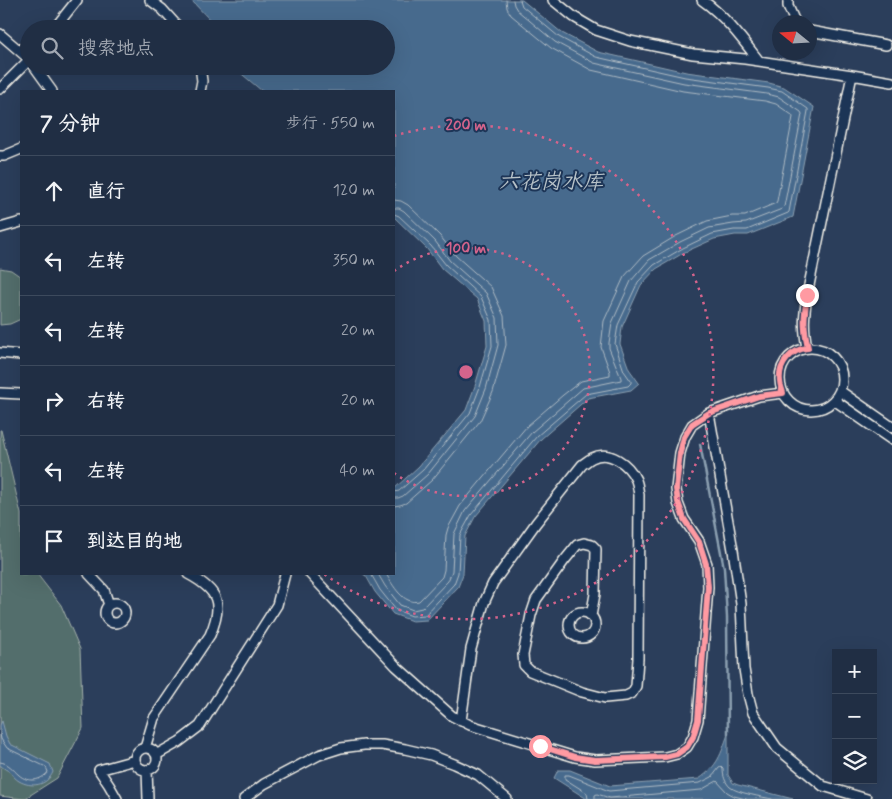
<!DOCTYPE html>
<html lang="zh">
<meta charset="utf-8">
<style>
:root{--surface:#202e44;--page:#28364b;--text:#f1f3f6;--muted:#a2a8b2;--line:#3d4a5d}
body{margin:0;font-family:Mynerve,"LXGW WenKai TC",sans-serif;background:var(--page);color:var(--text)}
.controls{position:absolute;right:15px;bottom:15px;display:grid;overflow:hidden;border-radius:0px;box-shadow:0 5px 20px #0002}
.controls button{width:45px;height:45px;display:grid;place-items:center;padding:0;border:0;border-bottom:1px solid var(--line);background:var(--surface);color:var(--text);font:25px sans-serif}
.compass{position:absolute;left:772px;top:15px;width:45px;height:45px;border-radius:50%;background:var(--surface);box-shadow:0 5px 20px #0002;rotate:288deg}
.stop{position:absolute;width:15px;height:15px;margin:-11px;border:4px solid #ff9aa2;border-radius:50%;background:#fff}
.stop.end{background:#ff9aa2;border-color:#fff;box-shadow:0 1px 5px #0008}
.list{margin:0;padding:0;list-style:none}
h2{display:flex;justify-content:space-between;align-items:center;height:65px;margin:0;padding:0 20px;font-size:21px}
h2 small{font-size:16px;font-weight:400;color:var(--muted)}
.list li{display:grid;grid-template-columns:32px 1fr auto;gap:15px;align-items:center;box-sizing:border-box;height:70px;padding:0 20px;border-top:1px solid var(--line)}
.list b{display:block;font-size:19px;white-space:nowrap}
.list em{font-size:16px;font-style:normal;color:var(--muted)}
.icon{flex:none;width:28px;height:28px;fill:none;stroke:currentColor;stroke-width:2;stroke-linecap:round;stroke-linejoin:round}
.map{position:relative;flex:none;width:892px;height:799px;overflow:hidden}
.search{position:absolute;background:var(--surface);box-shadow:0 5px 20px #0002;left:20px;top:20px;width:375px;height:55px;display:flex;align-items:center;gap:12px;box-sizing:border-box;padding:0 18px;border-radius:28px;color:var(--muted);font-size:19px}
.panel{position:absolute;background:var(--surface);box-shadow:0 5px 20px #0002;left:20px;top:90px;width:375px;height:485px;border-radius:0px}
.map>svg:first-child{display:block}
.green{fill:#536e6c;stroke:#a4b0aa}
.water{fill:#476a8d;stroke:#8ca0b1}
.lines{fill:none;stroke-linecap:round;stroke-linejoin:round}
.shore{stroke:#afbbc4;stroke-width:1}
.stream{stroke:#8ca0b1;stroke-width:2.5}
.street-casing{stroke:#f4f1e8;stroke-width:12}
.street{stroke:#1d3557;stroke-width:9}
.route{stroke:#ff9aa2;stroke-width:6}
.ring{fill:none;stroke:#d4648c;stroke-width:2.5;stroke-dasharray:2.5 5}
.labels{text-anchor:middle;stroke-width:4;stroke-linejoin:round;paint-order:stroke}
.water-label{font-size:21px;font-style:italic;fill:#b7c2c8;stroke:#1d3557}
.centre{fill:#d4648c;stroke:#1d3557;stroke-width:2.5}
.ring-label{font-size:15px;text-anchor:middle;font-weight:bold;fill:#d4648c;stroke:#1d3557;stroke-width:4;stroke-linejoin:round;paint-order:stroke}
</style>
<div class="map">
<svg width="892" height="799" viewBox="0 0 892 799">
<rect width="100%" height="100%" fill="#2b3e5b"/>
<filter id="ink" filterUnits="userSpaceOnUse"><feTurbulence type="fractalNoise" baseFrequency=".02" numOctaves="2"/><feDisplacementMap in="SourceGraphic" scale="10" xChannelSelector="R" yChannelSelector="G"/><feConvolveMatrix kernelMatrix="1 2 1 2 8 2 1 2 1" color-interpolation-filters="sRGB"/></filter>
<g filter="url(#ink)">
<path class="green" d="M0 268 11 270 21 277V319L10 324 0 325Z
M0 430H1L21 514V574H37L61 605 80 649 83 728 57 778 24 799 0 796Z"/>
<path class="water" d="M191 0H522L562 33 598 52 686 72 769 83 784 87 814 107 793 217 748 235H735L714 239 685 252 656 269 641 285 622 327 620 344 629 369 639 383 631 390 588 398 541 439 475 517 465 536 463 574 458 587 427 620 412 621 393 614 375 592 366 576 363 574H394V489L419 466 466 410 475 386 487 346 486 321 477 299 442 269 427 249 394 217V91H262L237 70 236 66H386V29H216L211 21Z
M2 721 6 736 10 744 50 764 53 772C47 786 31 788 19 781 15 779 13 775 10 772 7 770 3 768 0 765V725Z
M728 734V775L733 783 738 785 793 799H587L554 778 558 770H570L610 786 699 779C718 766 721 754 728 734Z"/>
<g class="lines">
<path class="shore" d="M394 200 401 201 408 205 440 236 456 256 491 287 504 316 506 345 493 392 480 421 432 480 406 503 400 505 394 506
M394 208H399L404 211 435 241 450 261 486 293 497 318 498 345 486 389 475 416 428 474 403 496 398 498H394
M394 214 399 216 431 246 446 265 481 297 491 320 492 346 480 387 470 413 423 470 399 491 394 492
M371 574 380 590 396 610 412 616 425 615 454 584 458 573 460 535 471 515 537 436 586 394 628 386 631 383V381L624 371 615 344 618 325 638 282 654 265 683 248 712 234 734 230H747L788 213 789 212 808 111V109L782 91 768 88 685 77 596 57 559 37 522 6 520 0
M378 574 385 586 400 605 413 610 422 608 448 581 452 571 454 534 465 511 532 432 583 388 621 380V378L609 348V343L612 323 631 281 649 260 680 242 709 228 733 224 746 223 782 209 784 207 802 114 801 112 779 97 767 94 684 83 594 63 555 42 517 10 514 5 513 0
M386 574C393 585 403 605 419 601L442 577 444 570 446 535 448 528 460 506 484 477 527 426 563 395 581 381 610 375V372L601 347 604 321 624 277 643 256 676 236 707 221 732 216H745L776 203 777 201 793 117 792 115 776 104 765 101 683 91 591 70 551 48 511 15 507 8 506 0
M0 734 1 739 7 748 46 767 48 772C41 781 28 783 19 775 13 770 9 763 0 762
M588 799 587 793 565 779V775H569L609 791 700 783 712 777 719 768 721 767 723 769C723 776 725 782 730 787 737 793 763 797 772 799
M595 799V795L597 794 610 798 701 790 717 781 727 792 734 796 746 799"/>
<path class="stream" d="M700 444 724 568 727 617 728 734"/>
<g class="street-casing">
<path id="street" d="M150 0 162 9 180 29
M553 0 574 17 596 30 630 41 693 54 745 59 852 75 892 82
M702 0C725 16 742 39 759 61
M788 0V6L795 22
M54 29 77 0
M810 31 886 45
M0 34 29 59
M34 66 52 91
M0 89 29 60
M200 91 202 81 200 66
M0 156H4L21 149
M0 228 21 222
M780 379a31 31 0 1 1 62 0a31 31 0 1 1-62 0Z
M807 348C803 326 804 317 807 295L852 75
M0 353 21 355
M840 391 892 427
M0 393 21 394
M834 400 892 440
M709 413 733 550 741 604 744 669 748 694 753 713 777 748 823 786 867 799
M89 574 104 590 109 605
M310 574 396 666 452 716 470 725 575 757 595 760 665 757 677 754 687 747 693 737 698 720 708 587 707 564 699 541 684 519 678 503 676 489 680 453 685 437 692 425 709 413 759 396 783 393
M105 613a10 10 0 1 1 20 0a10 10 0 1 1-20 0Z
M569 625a13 13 0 1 1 26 0a13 13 0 1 1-26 0Z
M461 721 471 649 484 603 493 583 536 523 582 465C585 463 588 460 592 458 609 449 629 464 636 480 638 485 638 490 639 495L638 659 636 686 632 693 626 696 605 698 582 692 530 671 524 665 523 655 531 615 536 600 564 561 577 545 584 543 592 545 596 549 595 594 591 616
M135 759a11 11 0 1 1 22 0a11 11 0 1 1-22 0Z
M145 748 154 718 210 635C224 603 218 590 188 574
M156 755 179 742 200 726 277 605 285 574
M147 770 148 799
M117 799 109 785 99 770 135 760
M244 799 264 784 319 755 341 748 364 745H382L405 749 431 755 454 764 478 775 507 799"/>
</g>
<use href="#street" class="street"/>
</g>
</g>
<g class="lines" filter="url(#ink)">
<path class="route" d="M540 746 575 757 595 760 665 757 677 754 687 747 693 737 698 720 708 587 706 564 699 542 684 519 678 502 676 489 680 453 684 437 692 424 709 413 759 396 783 393C782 389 780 385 780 381 778 365 791 349 808 348 803 326 804 317 807 295"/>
</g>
<g class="ring">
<path d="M394 271A124 124 0 1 1 394 473"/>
<path d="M394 136A247 247 0 1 1 324 574"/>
</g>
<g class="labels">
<g class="water-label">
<text x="551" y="188">六花岗水库</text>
</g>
</g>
<circle cx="466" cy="372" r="8" class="centre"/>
<g class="ring-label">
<text x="466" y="130">200 m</text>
<text x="466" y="253">100 m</text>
</g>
</svg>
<div class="controls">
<button>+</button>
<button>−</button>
<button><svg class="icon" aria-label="layers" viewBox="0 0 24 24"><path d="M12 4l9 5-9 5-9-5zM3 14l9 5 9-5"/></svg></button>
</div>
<svg class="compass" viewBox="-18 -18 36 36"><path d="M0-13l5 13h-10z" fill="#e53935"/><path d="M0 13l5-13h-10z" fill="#a2a8b2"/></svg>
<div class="stop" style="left:540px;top:746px"></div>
<div class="stop end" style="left:807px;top:295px"></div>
<div class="search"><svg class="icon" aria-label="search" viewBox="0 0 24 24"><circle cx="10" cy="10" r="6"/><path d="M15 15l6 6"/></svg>搜索地点</div>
<section class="panel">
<h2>7 分钟<small>步行 · 550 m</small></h2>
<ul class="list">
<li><svg class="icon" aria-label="ahead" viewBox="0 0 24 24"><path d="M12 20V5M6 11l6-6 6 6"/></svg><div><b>直行</b></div><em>120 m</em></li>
<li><svg class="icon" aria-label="left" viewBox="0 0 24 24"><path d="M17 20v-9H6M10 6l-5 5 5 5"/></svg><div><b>左转</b></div><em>350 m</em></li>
<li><svg class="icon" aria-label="left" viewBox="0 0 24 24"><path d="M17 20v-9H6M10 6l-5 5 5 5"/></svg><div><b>左转</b></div><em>20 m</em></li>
<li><svg class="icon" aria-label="right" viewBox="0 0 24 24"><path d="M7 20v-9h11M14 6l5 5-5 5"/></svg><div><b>右转</b></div><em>20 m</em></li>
<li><svg class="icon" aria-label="left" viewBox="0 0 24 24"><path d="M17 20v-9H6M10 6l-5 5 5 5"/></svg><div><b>左转</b></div><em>40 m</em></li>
<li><svg class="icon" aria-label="arrive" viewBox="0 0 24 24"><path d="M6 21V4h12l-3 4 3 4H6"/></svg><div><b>到达目的地</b></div></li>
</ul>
</section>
</div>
